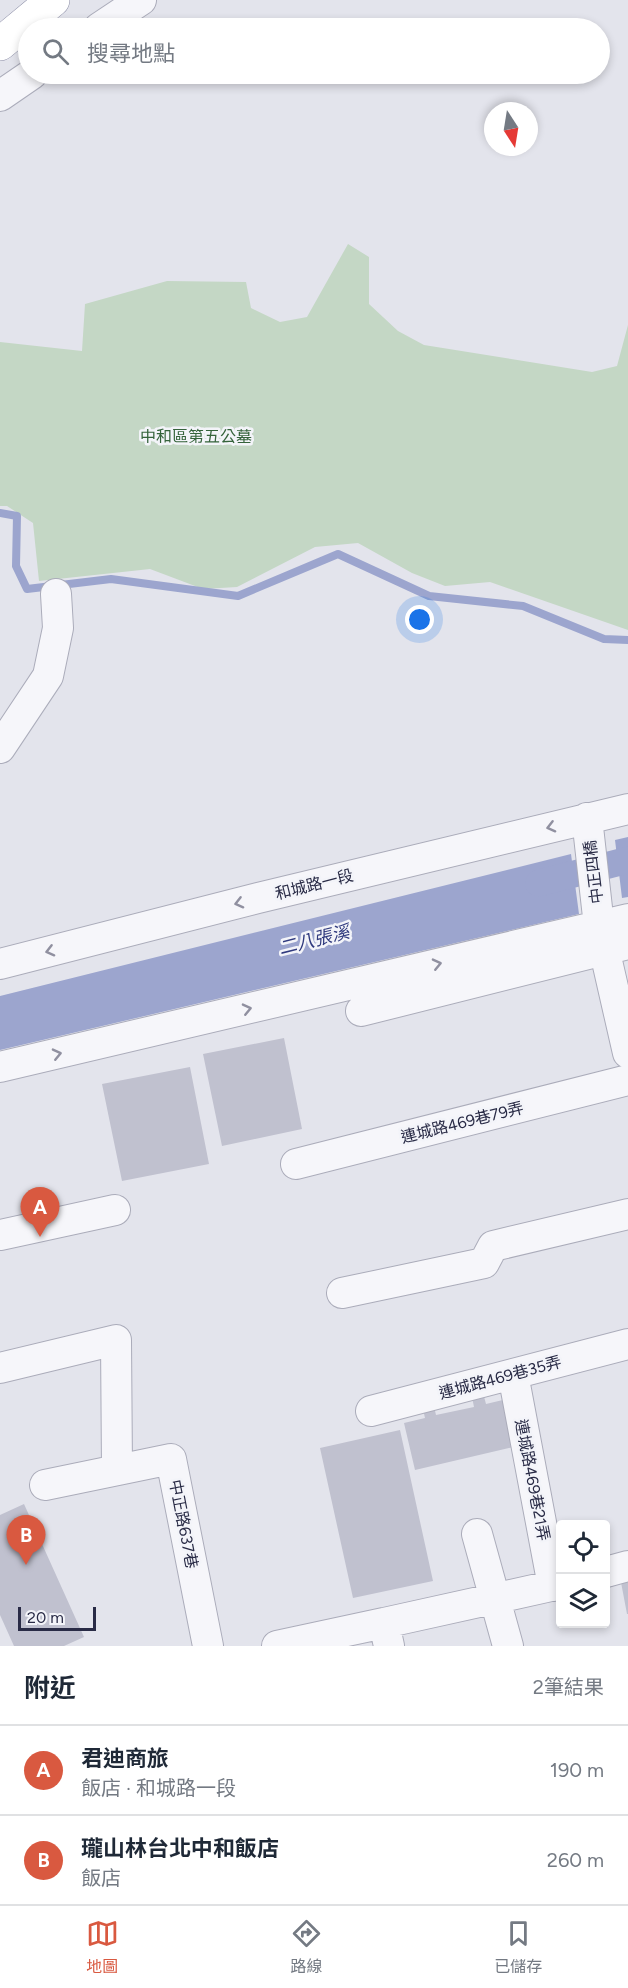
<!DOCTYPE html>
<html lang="zh-TW">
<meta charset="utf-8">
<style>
:root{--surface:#fff;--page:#f2f2f3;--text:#1f2937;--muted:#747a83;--line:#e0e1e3;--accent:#d95940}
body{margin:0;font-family:Figtree,"Noto Sans TC",sans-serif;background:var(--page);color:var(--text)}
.controls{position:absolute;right:18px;bottom:18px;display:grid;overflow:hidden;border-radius:6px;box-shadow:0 3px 9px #0003}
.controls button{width:54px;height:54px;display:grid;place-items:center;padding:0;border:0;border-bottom:2px solid var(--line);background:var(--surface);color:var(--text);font:30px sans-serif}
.compass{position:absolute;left:484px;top:102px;width:54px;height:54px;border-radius:50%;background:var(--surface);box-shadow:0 3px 9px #0003;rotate:168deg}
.scale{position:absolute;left:18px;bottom:15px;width:78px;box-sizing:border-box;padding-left:6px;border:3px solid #292b46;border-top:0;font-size:16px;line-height:21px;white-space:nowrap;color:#292b46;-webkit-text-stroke:4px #f3f4f9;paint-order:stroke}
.you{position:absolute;left:420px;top:620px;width:21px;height:21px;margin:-15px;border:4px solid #fff;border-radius:50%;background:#1a73e8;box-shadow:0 0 0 9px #1a73e833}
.badge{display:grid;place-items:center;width:39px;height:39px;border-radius:50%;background:var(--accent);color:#fff;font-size:20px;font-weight:700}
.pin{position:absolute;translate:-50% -50px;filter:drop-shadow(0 2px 3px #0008)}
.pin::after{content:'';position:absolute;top:32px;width:21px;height:18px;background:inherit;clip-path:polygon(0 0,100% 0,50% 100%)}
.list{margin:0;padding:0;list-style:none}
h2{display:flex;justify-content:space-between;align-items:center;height:78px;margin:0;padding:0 24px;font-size:26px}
h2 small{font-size:20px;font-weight:400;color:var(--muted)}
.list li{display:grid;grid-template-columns:39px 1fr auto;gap:18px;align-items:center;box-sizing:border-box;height:90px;padding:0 24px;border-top:2px solid var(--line)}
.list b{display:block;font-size:22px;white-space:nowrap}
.list p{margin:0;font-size:20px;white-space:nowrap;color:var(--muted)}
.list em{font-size:20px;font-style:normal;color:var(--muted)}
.icon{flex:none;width:33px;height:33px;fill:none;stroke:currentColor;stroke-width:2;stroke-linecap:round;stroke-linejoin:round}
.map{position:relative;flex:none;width:628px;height:1646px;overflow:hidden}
.search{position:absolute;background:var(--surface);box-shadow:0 3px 9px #0003;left:18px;right:18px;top:18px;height:66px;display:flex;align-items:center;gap:15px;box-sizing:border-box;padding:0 21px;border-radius:33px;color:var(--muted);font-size:22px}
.sheet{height:258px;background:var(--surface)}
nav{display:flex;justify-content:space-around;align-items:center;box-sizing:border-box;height:84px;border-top:2px solid var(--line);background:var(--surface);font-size:16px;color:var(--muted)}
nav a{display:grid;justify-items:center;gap:3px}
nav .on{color:var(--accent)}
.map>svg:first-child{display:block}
.green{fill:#c4d7c5}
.water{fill:#9ca5ce}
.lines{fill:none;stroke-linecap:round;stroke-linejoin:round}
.stream{stroke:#9ca5ce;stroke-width:8}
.canal{stroke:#9ca5ce;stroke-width:27}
.building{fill:#c0c1cf}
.minor-casing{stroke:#abacba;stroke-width:32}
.highway-casing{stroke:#898ba4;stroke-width:34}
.minor{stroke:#f6f6fa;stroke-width:30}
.highway{stroke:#fff;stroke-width:33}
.oneway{stroke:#9090a0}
.labels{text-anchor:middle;stroke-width:5;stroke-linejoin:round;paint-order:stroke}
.park-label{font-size:16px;fill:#35633b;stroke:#f3f4f9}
.street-label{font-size:16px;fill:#292b46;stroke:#f3f4f9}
.water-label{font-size:18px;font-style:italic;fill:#303a7e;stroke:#f3f4f9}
</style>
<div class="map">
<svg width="628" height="1646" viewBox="0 0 628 1646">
<rect width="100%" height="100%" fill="#e3e4ec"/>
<path class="green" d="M348 244 369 257V304L398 331 424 345 592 372 617 366 628 325V630L490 582 445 586 412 573 358 543 315 547 237 587 203 589 150 569 39 581 33 523 7 506H0V342L82 351 85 304 167 281 246 282 251 308 280 322 307 317Z"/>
<path class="water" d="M628 837V897L622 898 615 840Z
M571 854 579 914 0 1050V996Z"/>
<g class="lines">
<path class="stream" d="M0 513 17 516 16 566 27 589 111 579 238 596 338 554 429 596 523 606 604 639 628 640"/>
<path class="canal" d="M539 883 628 860"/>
</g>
<path class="building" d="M284 1038 302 1129 222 1146 203 1054Z
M190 1067 209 1164 122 1181 102 1084Z
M482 1389 486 1404 507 1399 518 1446 415 1470 404 1423 425 1418 422 1405 433 1402 436 1415 474 1407 471 1392Z
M400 1430 433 1581 353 1598 320 1448Z
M24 1504 84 1637 64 1646H14L0 1615V1515Z
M628 1575V1614H627L620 1577Z"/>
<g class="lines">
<g class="minor-casing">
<path id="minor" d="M99 28 141 0
M0 96 32 74
M0 748 48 676 58 628 56 594
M587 818 599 926 628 1053
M0 964 258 898 628 809
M361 1011 628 944
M0 1067 628 919
M296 1164 628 1080
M0 1235 115 1210
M342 1293 484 1263 493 1246 628 1214
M0 1368 116 1340 117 1470
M513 1374 553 1586
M371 1411 628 1344
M45 1485 171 1459 208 1646
M477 1534 508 1646
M606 1572 628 1566
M384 1623 560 1584
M277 1646 384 1623 389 1646"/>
</g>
<g class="highway-casing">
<path id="highway" d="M0 44 53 0"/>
</g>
<use href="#minor" class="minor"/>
<use href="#highway" class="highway"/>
</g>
<defs><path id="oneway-chevron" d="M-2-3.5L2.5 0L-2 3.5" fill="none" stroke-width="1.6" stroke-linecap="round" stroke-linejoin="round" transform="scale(1.5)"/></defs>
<g class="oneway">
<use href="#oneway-chevron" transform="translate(551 827) rotate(166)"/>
<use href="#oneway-chevron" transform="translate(239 903) rotate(166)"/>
<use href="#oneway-chevron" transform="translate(50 951) rotate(166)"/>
<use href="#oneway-chevron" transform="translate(437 964) rotate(-13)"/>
<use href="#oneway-chevron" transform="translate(247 1009) rotate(-13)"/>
<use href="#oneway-chevron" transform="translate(57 1054) rotate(-13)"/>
</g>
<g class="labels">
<g class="park-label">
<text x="196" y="442">中和區第五公墓</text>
</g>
<g class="street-label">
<text transform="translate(593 872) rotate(-97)" y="6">中正四橋</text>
<text transform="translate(314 884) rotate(-14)" y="6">和城路一段</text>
<text transform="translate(462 1122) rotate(-14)" y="6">連城路469巷79弄</text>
<text transform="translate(500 1377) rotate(-15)" y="6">連城路469巷35弄</text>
<text transform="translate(533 1480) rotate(79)" y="6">連城路469巷21弄</text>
<text transform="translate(184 1524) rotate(79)" y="6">中正路637巷</text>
</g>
<g class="water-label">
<text transform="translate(314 940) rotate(-14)" y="6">二八張溪</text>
</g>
</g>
</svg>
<div class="controls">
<button><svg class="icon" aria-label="locate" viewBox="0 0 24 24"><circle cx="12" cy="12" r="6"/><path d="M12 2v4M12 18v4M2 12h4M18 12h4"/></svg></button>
<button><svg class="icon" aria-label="layers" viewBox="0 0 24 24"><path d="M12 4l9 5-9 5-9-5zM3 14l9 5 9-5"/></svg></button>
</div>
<svg class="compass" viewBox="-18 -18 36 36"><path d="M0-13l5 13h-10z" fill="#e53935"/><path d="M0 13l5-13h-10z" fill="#747a83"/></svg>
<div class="scale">20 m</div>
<div class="you"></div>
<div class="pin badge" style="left:40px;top:1237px">A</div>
<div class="pin badge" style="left:26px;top:1565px">B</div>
<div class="search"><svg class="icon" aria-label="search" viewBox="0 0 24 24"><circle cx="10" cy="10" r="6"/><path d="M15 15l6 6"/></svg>搜尋地點</div>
</div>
<section class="sheet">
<h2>附近<small>2筆結果</small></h2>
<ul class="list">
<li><span class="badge">A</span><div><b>君迪商旅</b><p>飯店 · 和城路一段</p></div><em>190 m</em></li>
<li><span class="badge">B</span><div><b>瓏山林台北中和飯店</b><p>飯店</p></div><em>260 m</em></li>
</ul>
</section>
<nav>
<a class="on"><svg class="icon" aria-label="map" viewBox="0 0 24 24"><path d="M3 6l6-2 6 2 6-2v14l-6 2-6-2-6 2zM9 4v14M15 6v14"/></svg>地圖</a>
<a><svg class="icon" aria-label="directions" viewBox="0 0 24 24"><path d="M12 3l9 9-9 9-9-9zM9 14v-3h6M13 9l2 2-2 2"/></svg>路線</a>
<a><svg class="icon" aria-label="saved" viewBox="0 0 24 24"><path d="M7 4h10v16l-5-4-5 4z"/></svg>已儲存</a>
</nav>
